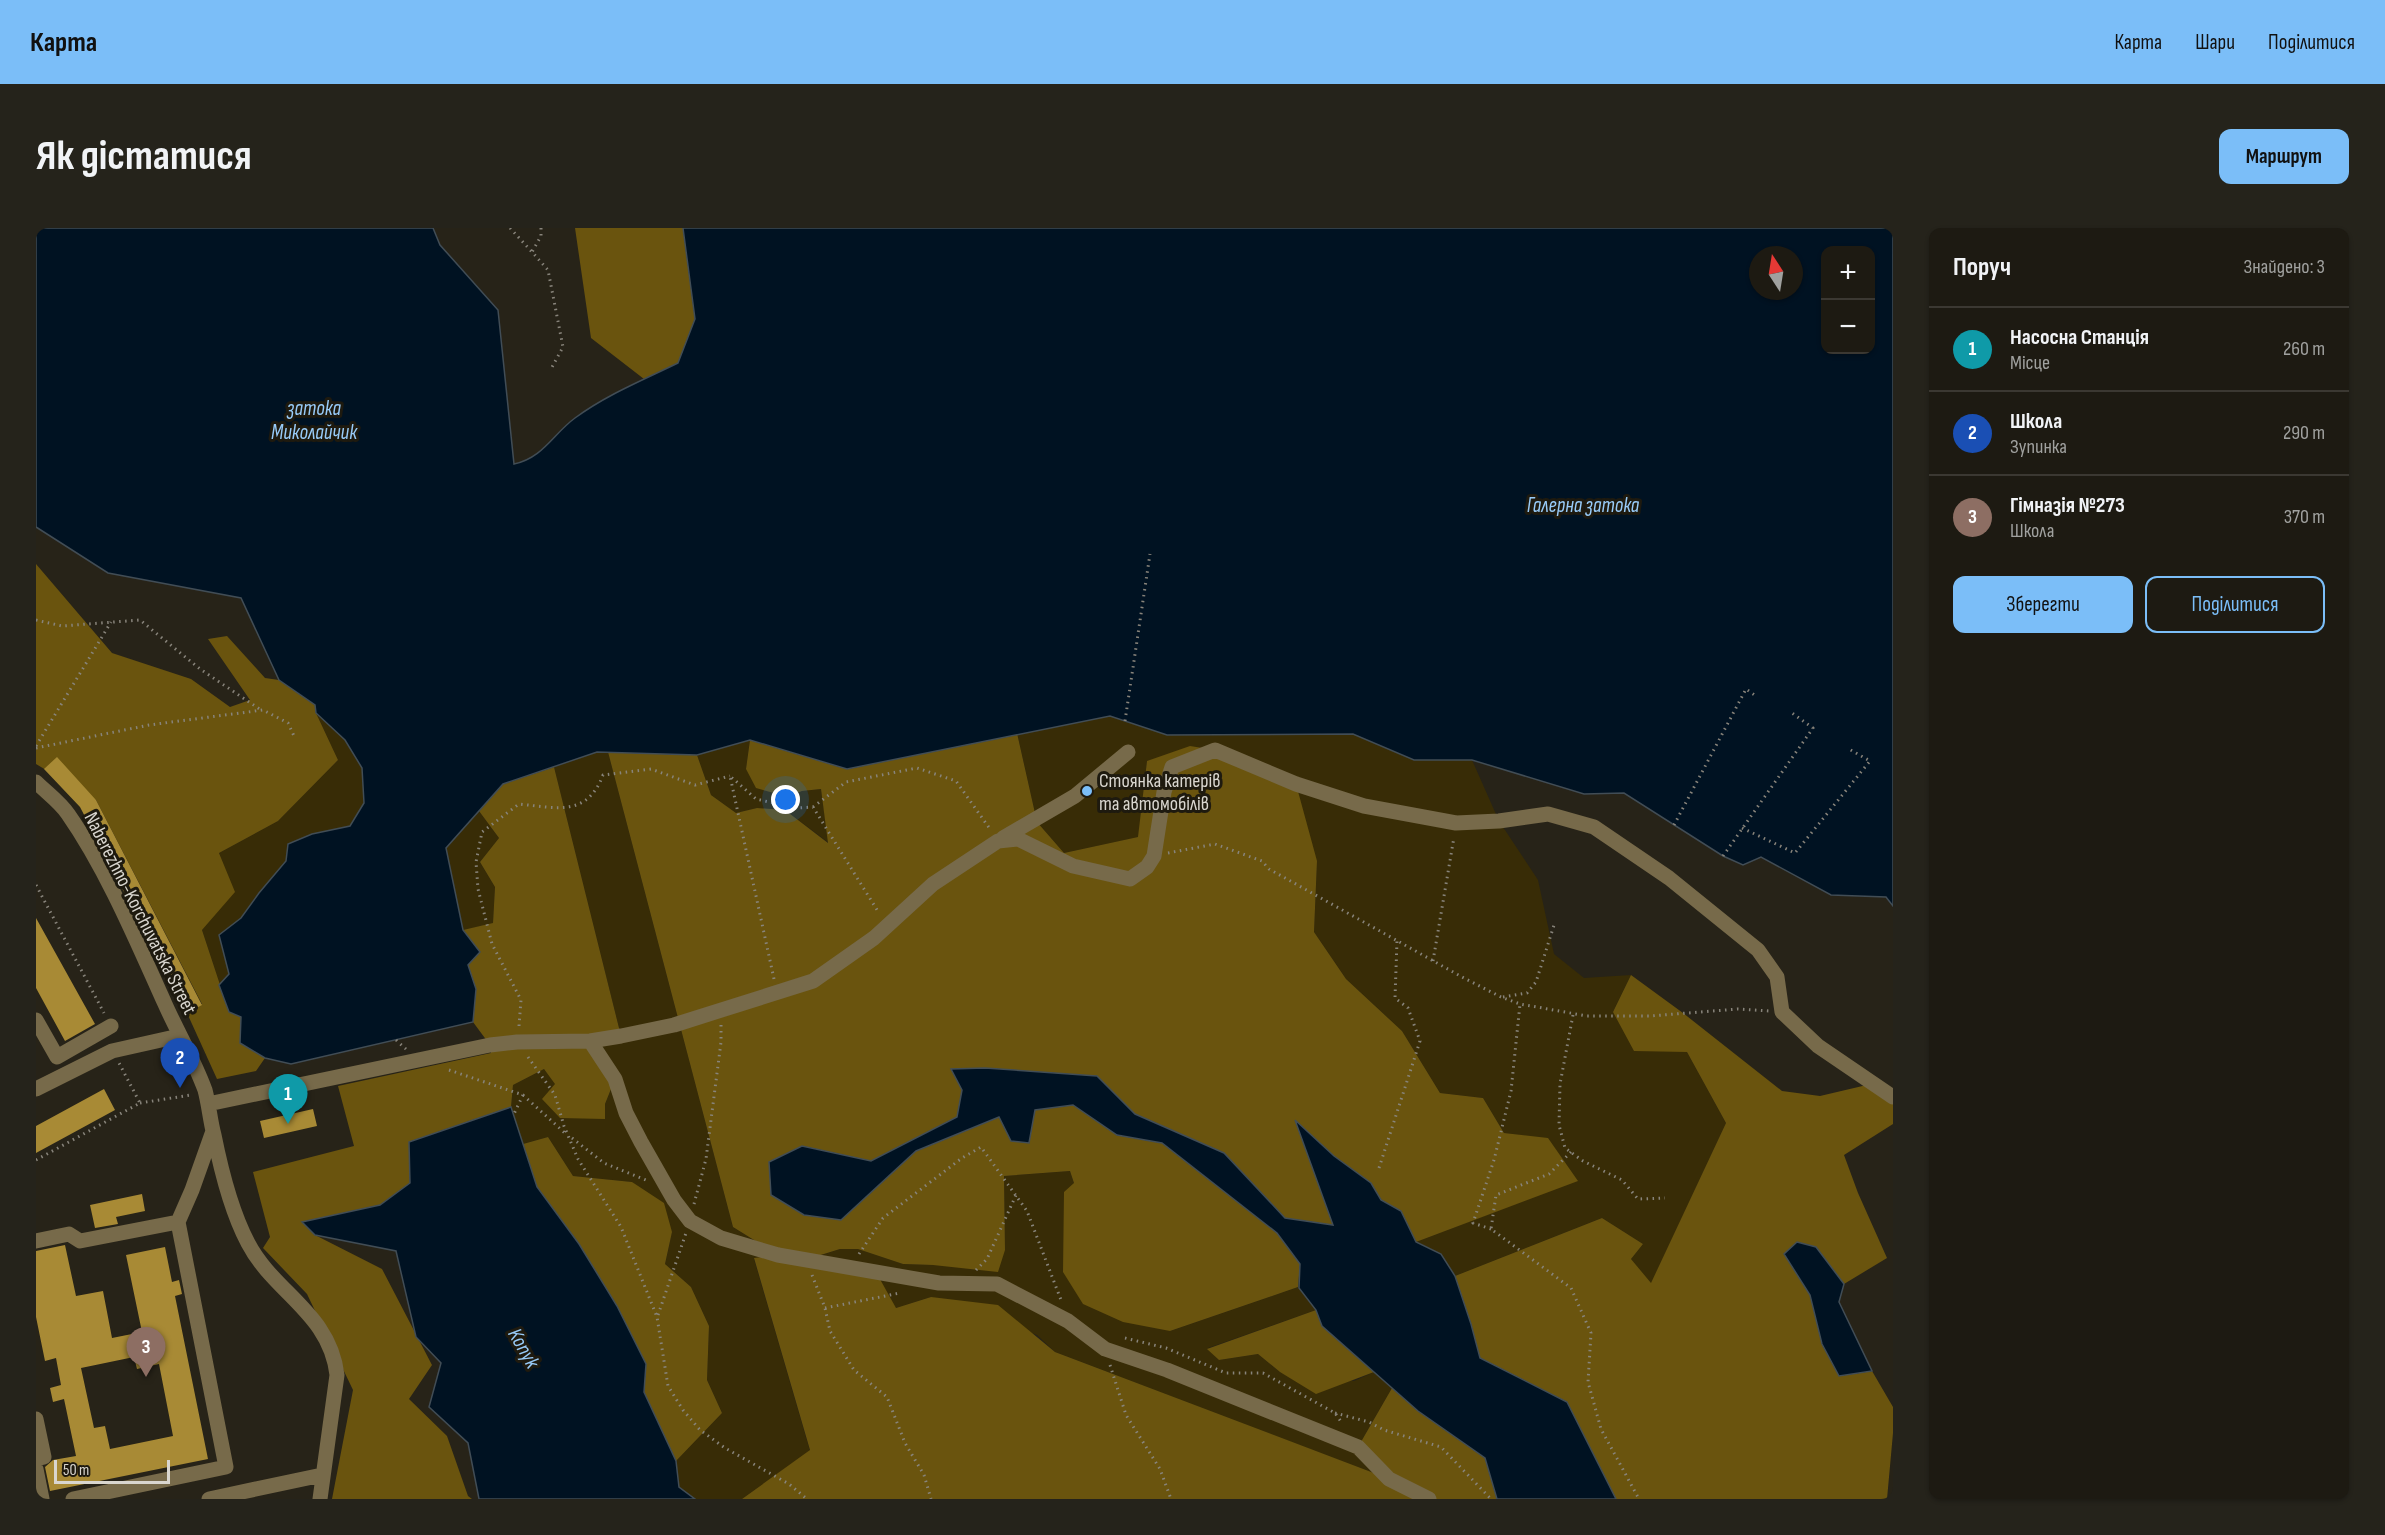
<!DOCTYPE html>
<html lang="uk">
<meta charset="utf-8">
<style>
:root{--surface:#1d1a12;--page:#25231b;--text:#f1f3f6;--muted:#a0a19f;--line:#3b3832;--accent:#7bbef8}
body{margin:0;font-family:"Sofia Sans Condensed",sans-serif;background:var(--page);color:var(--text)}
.controls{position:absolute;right:18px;top:18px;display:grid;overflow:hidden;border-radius:12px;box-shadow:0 2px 4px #0004}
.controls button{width:54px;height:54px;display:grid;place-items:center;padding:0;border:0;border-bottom:2px solid var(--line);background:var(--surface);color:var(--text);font:30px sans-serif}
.compass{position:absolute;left:1713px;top:18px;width:54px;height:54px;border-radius:50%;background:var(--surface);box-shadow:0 2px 4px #0004;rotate:348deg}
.scale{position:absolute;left:18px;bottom:15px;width:116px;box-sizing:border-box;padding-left:6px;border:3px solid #d9d6cf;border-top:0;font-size:16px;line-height:21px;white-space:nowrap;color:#d9d6cf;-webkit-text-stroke:4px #1e1a0f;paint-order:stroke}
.you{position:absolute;left:750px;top:572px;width:21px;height:21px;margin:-15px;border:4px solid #fff;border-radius:50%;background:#1a73e8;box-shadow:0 0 0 9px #1a73e833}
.badge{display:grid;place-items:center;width:39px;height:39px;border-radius:50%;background:var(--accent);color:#fff;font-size:20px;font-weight:700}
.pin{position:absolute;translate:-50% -50px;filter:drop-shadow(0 2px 3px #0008)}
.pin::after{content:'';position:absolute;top:32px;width:21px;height:18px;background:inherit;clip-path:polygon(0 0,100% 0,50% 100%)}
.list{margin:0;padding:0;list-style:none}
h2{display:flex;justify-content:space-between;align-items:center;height:78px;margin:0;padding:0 24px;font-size:26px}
h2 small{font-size:20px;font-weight:400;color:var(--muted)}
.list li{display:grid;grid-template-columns:39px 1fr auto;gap:18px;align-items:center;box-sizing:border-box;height:84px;padding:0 24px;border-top:2px solid var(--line)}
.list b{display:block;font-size:22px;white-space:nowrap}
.list p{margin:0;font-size:20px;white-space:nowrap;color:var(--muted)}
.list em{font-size:20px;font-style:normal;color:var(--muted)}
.actions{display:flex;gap:12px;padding:18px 24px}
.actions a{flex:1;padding:14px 0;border:2px solid var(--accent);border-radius:12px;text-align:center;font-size:21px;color:var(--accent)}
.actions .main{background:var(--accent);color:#111}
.map{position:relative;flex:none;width:1857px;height:1271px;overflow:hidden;border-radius:12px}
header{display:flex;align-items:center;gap:36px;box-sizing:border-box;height:84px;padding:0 30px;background:var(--accent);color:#111}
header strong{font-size:28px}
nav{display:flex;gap:33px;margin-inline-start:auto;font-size:21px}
.intro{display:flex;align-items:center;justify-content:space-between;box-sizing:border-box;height:144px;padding:0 36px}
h1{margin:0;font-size:42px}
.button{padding:15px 27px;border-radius:12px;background:var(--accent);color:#111;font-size:21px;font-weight:700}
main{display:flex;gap:36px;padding:0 36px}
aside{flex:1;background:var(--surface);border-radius:12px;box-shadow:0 2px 4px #0004}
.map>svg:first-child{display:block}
.green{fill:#382c06}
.forest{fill:#6a540e}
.water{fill:#001222;stroke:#414d56;stroke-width:1.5;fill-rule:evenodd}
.building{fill:#a88a35;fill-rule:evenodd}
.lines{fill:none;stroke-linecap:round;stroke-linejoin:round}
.path{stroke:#88847b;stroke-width:3;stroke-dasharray:1.5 4.5;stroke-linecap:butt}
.minor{stroke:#776a4a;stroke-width:15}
.poi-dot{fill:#7bbef8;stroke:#1e1a0f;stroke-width:2}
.labels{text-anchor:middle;stroke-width:6;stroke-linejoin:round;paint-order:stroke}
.poi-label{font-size:20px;fill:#d9d6cf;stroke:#1e1a0f;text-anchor:start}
.street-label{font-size:20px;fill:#d9d6cf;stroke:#1e1a0f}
.water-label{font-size:21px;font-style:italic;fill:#98cbf8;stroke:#1e1a0f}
</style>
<header>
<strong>Карта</strong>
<nav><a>Карта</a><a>Шари</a><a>Поділитися</a></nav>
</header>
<div class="intro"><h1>Як дістатися</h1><a class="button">Маршрут</a></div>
<main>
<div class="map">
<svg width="1857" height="1271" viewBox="0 0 1857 1271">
<rect width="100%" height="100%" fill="#272318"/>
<path class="green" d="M280 485 367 561 437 794 255 836 229 830 193 784 166 702 198 664 183 625 242 593 302 532Z
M1074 488 1131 507 1317 506 1378 532H1436L1463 593 1502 652 1518 726 1548 750 1595 747 1577 784 1651 824 1690 895 1615 1056 1595 1031 1607 1016 1566 990 1419 1048 1405 1026 1380 1014 1541 952 1512 911 1468 905 1447 870 1404 865 1366 803 1310 751 1278 704 1281 633 1111 533 1103 609 1028 625 1001 594 981 505Z
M714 512 710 541 752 569 766 563 785 561 793 615 749 582 721 580 700 585 675 567 661 527Z
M561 524H572L697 999 742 1027 718 1031 774 1223 706 1271H659L643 1259 640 1233 686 1185 671 1152 673 1098 655 1059 629 1036 636 1004 596 954 537 948 512 909 487 916 475 879 477 857 508 841 520 856 569 891V876L579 851 554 813 585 808 518 539Z
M443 583 463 610 444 634 459 659 457 696 427 702 410 620Z
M1034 943 1038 955 1134 1103 1262 1059 1280 1082 1172 1120 1183 1132 1222 1126 1244 1144 1318 1153 1338 1144 1356 1160 1322 1219 1353 1251 1019 1124 1001 1107 895 1069 860 1080 770 1032 804 1021H823L867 1036 897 1037 969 1022 968 948Z"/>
<path class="forest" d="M539 0H647L659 91 642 136 608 151 555 110Z
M0 336 76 425 155 451 194 479 214 472 172 411 191 408 229 450 243 452 279 477 280 485 302 532 242 593 183 625 199 664 166 702 193 784 206 789 204 815 229 830 220 843 181 851 151 785 166 776 60 572 0 536Z
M981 505 1001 594 1028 625 1102 609 1111 533 1154 518 1179 522 1260 556 1281 633 1278 704 1310 751 1366 803 1404 865 1447 870 1468 905 1512 910 1542 953 1380 1014 1365 983 1345 972 1335 955 1298 928 1260 894 1297 997 1249 990 1188 925 1099 886 1061 848 926 862 921 889 835 933 766 918 805 992 880 923 963 889 975 913 999 882 1037 877 1081 907 1126 915 1241 1005 1264 1036 1262 1059 1134 1103 1087 1094 1047 1076 1027 1044 1028 964 1038 955 1034 943 968 948 969 1022 962 1044 897 1037 867 1036 822 1021H804L772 1031 840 1044 860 1080 895 1069 962 1077 1019 1124 1351 1250 1322 1219 1356 1160 1382 1183 1449 1230 1461 1271H706L774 1222 718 1030 742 1027 697 999 572 524 661 527 675 567 700 585 721 580 749 582 792 615 785 561 766 563 752 569 720 560 710 541 714 512 811 541Z
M518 539 585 808 554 813 579 851 569 876V891L524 890 506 871 519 856 508 841 477 857 475 879 373 914 374 955 344 977 267 994 279 1007 346 1041 396 1137 373 1171 411 1208 432 1268 436 1271H296L317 1162 271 1066 227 1020 234 1009 217 944 318 918 302 858 455 825 454 817 437 794 440 761 432 737 444 724 427 702 457 695 459 659 444 634 463 610 443 583 467 556Z
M1595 747 1647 785 1746 863 1784 868 1835 856 1857 867V896L1808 927 1822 965 1851 1030 1808 1056 1780 1019 1748 1026 1774 1067 1786 1116 1803 1148 1836 1143 1857 1179V1205L1851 1271H1580L1531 1174 1444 1130 1435 1096 1419 1048 1566 990 1607 1016 1595 1031 1615 1055 1690 895 1651 824 1598 823 1577 784Z
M512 909 537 948 596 954 628 975 636 1004 629 1036 655 1059 673 1098 671 1152 686 1185 640 1233 608 1164 610 1136 581 1078 543 1016 501 959 487 916Z
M1280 1082 1286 1098 1338 1144 1280 1166 1244 1144 1222 1126 1183 1132 1171 1121Z"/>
<path class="water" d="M0 0H397L404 17 462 82 478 236C507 230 517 206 539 190 570 167 607 152 642 135L659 91 647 0H1857V678L1850 669 1795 667 1725 629 1707 637 1687 628 1588 565 1548 566 1436 532H1378L1317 506 1131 507 1074 488 811 541 714 512 661 527 561 524 467 556 410 620 427 702 444 724 432 737 440 761 437 794 255 836 229 830 204 815 205 789 193 784 183 757 193 746 183 707 205 690 223 665 250 633 252 616 276 606 314 598 328 575 326 540 309 512 280 485 279 477 243 452 205 370 72 345 0 299ZM1834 22V122H1790V22ZM1722 27H1758V63H1722Z
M949 840 1061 848 1099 886 1188 925 1249 990 1297 997 1259 892 1298 928 1335 955 1345 972 1365 983 1380 1014 1405 1026 1419 1048 1435 1096 1444 1130 1531 1174 1580 1271H1461L1449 1230 1382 1183 1286 1098 1280 1082 1263 1060 1264 1036 1241 1005 1126 915 1081 907 1037 877 999 882 993 915 975 913 963 889 880 923 805 992 768 987 735 967 733 934 766 918 835 933 921 889 926 862 915 841Z
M475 879 501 959 543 1016 581 1078 610 1136 608 1164 640 1233 643 1259 659 1271H443L432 1215 393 1179 405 1135 380 1109 360 1023 279 1007 266 994 344 977 374 955 373 914Z
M1761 1014 1780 1019 1808 1056 1803 1074 1836 1143 1803 1148 1786 1116 1774 1067 1748 1026Z"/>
<path class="building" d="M21 529 60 572 166 777 151 785 44 579 8 541Z
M0 690 59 796 29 813 0 760Z
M68 861 79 882 0 925V898Z
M277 881 281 898 228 910 224 893Z
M106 966 109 983 80 989 82 996 59 1000 54 977Z
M29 1017 40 1068 67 1063 76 1110 106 1104 90 1027 129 1019 136 1054 143 1052 146 1066 139 1068 172 1231 14 1263 9 1239 17 1232 40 1228 28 1171 17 1174 14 1160 25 1157 20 1130 9 1133 0 1089V1023ZM98 1129 101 1141 123 1136 137 1208 74 1221 69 1198 58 1200 45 1140Z"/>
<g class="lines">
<path class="path" d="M474 0 496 24
M505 0V8L496 24 512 42 527 119 515 141
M0 392 26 398 104 392 164 441 225 482
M1089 493 1114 326
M0 518 75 394
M0 520 113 497 227 482 252 495 258 508
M777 579 810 554 881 540 920 553 954 601
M1638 597 1710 461 1720 468
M1706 600 1759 625 1834 533 1813 521
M1132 625 1179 616 1226 633 1233 641 1426 749 1465 769 1484 776 1551 788H1614L1702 781 1733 783
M1687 628 1777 500 1756 485
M0 657 68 785
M1397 733 1418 609
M738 751 694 548 720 571 760 580 777 579 843 685
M1467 769 1491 765 1500 754 1519 694
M1537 787 1524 856 1523 897 1529 920 1547 933 1586 952 1602 971 1629 970
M483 798 485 772 456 716 442 661 440 634 446 604 483 576C521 580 551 589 567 547L615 541 659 557 694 548
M360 812 370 821
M492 829 519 867 528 898 542 931 585 999 621 1089 632 1158 647 1182 664 1202 689 1220 753 1256 771 1271
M413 842 487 867 477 888
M487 867 530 906
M104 875 155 867
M536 910 568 935 610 952
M1535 924 1513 946 1460 967 1455 1001 1535 1060 1555 1105 1552 1154 1565 1201 1603 1271
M0 932 104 875 83 835
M1343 940 1384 813 1372 780 1359 770 1361 713
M658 976 670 931 685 814V796
M1455 1001 1437 995 1458 932 1475 863 1484 776
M823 1026 847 990 926 930 945 919 991 983 1025 1072
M940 1042 951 1031 980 967
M776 1047 789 1080 794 1103 818 1142 851 1169 869 1215 888 1247 895 1271
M789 1080 864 1065
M622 1087 650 1005
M1089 1110 1130 1120 1190 1145H1227L1299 1185 1306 1195
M1074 1137 1090 1187 1124 1241 1135 1271
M1299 1185 1333 1194 1348 1202 1405 1219 1455 1271"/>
<path class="minor" d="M0 554C10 564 24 574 32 586 71 642 101 714 129 776 142 805 158 832 169 862 173 877 174 892 178 907 185 942 195 983 212 1015 238 1065 294 1085 301 1147L284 1271
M967 610 1039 568 1092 524
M0 792 21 829 75 798
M554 813 579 851 590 885 605 914 638 972 654 993 685 1010 742 1027 903 1055 961 1056 1032 1093 1069 1121 1131 1142 1322 1219 1353 1251 1393 1271
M0 861 76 823 143 808
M172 876 454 817 481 814 554 813 585 808 638 797 777 753 838 710 897 656 962 613 982 611 1037 638 1094 651 1111 639 1118 628 1128 564 1136 539 1179 522 1260 556 1328 578 1420 595 1463 593 1512 586 1558 599 1633 650 1722 722 1741 749 1746 784 1782 818 1857 869
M0 1013 33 1006 44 1013 142 994
M0 1191 8 1229 0 1231
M0 1241 6 1271
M37 1271 190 1239 142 994 156 962 177 903
M173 1271 286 1247"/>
</g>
<circle class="poi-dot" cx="1051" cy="563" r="6"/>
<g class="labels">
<g class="poi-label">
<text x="1063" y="559">Стоянка катерів<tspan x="1063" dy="23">та автомобілів</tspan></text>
</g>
<g class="street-label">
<text transform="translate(105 685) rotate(63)" y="7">Naberezhno-Korchuvatska Street</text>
</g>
<g class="water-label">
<text x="278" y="187">затока<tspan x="278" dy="24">Миколайчик</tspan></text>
<text x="1547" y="284">Галерна затока</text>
<text transform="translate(488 1120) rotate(60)" y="7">Konyk</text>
</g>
</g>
</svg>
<div class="controls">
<button>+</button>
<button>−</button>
</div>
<svg class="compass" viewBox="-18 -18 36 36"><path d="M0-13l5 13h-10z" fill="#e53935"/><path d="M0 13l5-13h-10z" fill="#a0a19f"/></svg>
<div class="scale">50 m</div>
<div class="you"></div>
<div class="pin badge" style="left:252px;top:896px;background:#0f9aa8">1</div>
<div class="pin badge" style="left:144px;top:860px;background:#1a4fb4">2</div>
<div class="pin badge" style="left:110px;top:1149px;background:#8d6e63">3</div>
</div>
<aside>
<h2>Поруч<small>Знайдено: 3</small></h2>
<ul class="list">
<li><span class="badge" style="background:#0f9aa8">1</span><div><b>Насосна Станція</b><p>Місце</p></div><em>260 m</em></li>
<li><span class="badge" style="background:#1a4fb4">2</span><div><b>Школа</b><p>Зупинка</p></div><em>290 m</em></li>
<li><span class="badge" style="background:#8d6e63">3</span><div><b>Гімназія №273</b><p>Школа</p></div><em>370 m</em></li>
</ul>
<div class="actions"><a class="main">Зберегти</a><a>Поділитися</a></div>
</aside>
</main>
